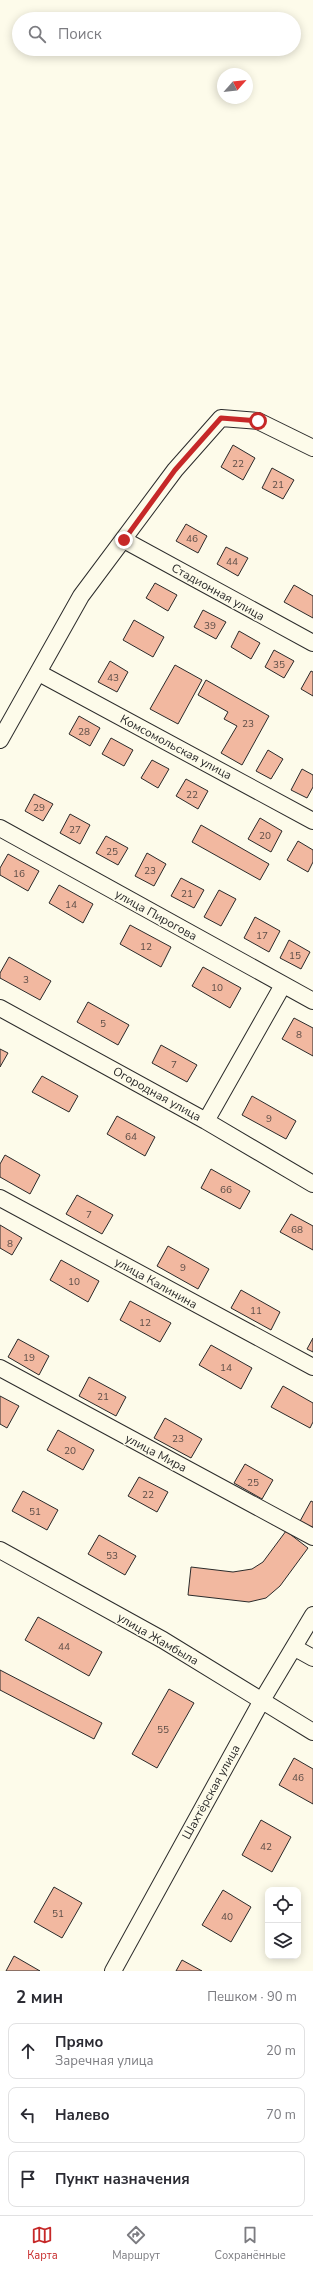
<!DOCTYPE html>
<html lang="ru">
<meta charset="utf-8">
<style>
:root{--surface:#fff;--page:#f7f7f7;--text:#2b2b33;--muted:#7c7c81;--line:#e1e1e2;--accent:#c62828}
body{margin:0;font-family:"Nunito Sans",sans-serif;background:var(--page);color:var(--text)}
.controls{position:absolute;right:12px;bottom:12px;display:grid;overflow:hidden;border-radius:8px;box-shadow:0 2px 10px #0003}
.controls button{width:36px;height:36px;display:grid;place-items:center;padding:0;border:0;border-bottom:1px solid var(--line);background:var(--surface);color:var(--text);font:20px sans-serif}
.compass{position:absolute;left:217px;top:68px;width:36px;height:36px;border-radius:50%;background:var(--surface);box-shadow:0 2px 10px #0003;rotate:63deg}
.stop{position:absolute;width:12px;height:12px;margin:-9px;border:3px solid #c62828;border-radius:50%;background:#fff}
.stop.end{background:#c62828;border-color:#fff;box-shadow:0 1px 4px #0008}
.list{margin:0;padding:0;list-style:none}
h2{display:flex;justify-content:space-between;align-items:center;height:52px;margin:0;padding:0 16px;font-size:17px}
h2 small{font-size:13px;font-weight:400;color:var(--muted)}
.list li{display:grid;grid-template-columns:26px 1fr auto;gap:12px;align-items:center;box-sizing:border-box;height:56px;margin:0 8px 8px;padding:0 8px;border:1px solid var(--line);border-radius:8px}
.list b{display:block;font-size:15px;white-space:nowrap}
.list p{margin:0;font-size:13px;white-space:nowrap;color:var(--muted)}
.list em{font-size:13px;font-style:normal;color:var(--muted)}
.icon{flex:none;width:22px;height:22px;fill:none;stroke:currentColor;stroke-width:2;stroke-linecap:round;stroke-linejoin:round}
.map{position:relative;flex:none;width:313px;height:1971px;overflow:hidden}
.search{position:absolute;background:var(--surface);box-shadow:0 2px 10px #0003;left:12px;right:12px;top:12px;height:44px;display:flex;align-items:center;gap:10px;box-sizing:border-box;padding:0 14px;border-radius:22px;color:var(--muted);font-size:15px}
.sheet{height:244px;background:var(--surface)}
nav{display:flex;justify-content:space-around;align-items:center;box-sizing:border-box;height:56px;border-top:1px solid var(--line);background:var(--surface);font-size:11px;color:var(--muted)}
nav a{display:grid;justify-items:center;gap:2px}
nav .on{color:var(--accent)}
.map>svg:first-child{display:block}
.building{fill:#f2b8a0;stroke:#2b2b2b}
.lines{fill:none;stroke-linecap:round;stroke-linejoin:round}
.minor-casing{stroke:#2b2b2b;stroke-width:18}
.minor{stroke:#fdfbea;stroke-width:16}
.route{stroke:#c62828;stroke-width:5}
.labels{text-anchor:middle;stroke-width:3;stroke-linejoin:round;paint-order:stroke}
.number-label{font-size:10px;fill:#5d4e48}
.street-label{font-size:12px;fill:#2b2b2b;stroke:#fdfbea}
</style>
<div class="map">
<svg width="313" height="1971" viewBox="0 0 313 1971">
<rect width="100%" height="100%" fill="#fdfbea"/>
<path class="building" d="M233 445 255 458 243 480 221 467Z
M272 468 294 480 283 499 262 488Z
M186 524 207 536 198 553 176 541Z
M226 547 248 558 238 576 217 564Z
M155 583 177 595 168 611 146 598Z
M294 585 313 596V618L284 602Z
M203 610 226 622 216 639 194 627Z
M134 620 164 637 153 657 123 640Z
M239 631 260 643 251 659 231 647Z
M274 650 294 661 284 678 265 667Z
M110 661 128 672 117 692 98 682Z
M175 665 202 680 178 724 150 709Z
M311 671 313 672V696L301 689Z
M206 680 269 716 242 765 221 753 237 726 224 719 228 712 198 695Z
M79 716 100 728 90 746 69 734Z
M111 738 133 750 124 766 102 754Z
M268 750 283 759 271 779 256 771Z
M152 760 169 769 158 788 141 778Z
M302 769 313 775V787L307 798 291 790Z
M186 779 208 791 198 809 176 796Z
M34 794 53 804 43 821 25 811Z
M70 814 90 825 80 844 60 833Z
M260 818 282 831 271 852 248 839Z
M201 825 269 864 260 880 192 842Z
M106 836 128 848 118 865 96 853Z
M298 841 313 850V862L308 872 287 860Z
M147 853 166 864 154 886 135 876Z
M8 854 39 871 28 891 0 875V868Z
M181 878 204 890 194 908 171 896Z
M59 885 93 904 83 923 49 903Z
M219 890 236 899 221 926 204 917Z
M255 917 280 931 269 952 244 938Z
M130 925 171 947 161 967 120 944Z
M289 940 310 952 301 969 280 958Z
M9 957 51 981 40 1000 0 978V973Z
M203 967 241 988 230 1008 192 986Z
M88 1002 129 1025 118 1045 77 1022Z
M294 1018 313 1028V1056L282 1039Z
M161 1045 197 1065 187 1082 152 1063Z
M0 1049 8 1053 0 1067Z
M42 1076 78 1096 69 1112 32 1092Z
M252 1096 296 1121 286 1139 242 1115Z
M117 1116 155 1137 145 1156 107 1134Z
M5 1155 40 1175 30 1194 0 1177V1164Z
M211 1169 250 1191 240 1209 201 1188Z
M77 1195 113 1215 102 1234 66 1214Z
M291 1214 313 1226V1250L280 1232Z
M0 1225 22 1238 12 1255 0 1248Z
M168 1246 209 1269 198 1289 157 1266Z
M61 1260 99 1281 88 1302 50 1280Z
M241 1290 280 1312 271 1330 231 1308Z
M130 1301 171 1323 160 1342 120 1320Z
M313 1338V1352L307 1349Z
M18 1339 49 1356 39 1375 8 1357Z
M211 1345 252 1368 241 1389 199 1365Z
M89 1377 126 1397 116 1416 79 1396Z
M283 1386 313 1403V1422L310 1428 271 1407Z
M0 1396 19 1406 7 1428 0 1424Z
M165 1418 202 1439 191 1458 154 1438Z
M58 1430 94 1450 83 1470 47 1450Z
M245 1464 273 1480 262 1499 234 1483Z
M139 1477 168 1492 157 1512 128 1496Z
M23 1491 58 1510 47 1530 12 1511Z
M311 1501 313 1502V1531L299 1523Z
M286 1531 308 1548 280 1586 266 1598 249 1602 188 1595 191 1567 233 1572 252 1569 263 1562Z
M99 1535 136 1556 125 1575 88 1554Z
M38 1617 102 1652 89 1676 25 1640Z
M0 1670 102 1723 94 1739 0 1690Z
M169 1689 194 1703 157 1768 132 1754Z
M294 1758 313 1769V1804L279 1785Z
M261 1820 291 1837 272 1872 242 1855Z
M54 1887 82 1903 62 1938 34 1922Z
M223 1890 251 1907 231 1942 202 1925Z
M14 1956 40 1971H6Z
M182 1960 202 1971H176Z"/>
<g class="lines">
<g class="minor-casing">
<path id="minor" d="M124 540 313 643
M39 673 313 821
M0 740 81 596 175 470 221 418 258 421 313 448
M0 828 313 1001
M0 1008 206 1121 313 1184
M206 1121 283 985
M0 1198 313 1367
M0 1368 313 1537
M0 1550 163 1640 313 1732
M295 1648 313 1658
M113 1971 261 1702 313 1615"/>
</g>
<use href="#minor" class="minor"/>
</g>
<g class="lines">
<path class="route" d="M124 540 175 470 221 418 258 421"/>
</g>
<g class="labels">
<g class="number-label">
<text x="238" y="467">22</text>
<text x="278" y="488">21</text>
<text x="192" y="542">46</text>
<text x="232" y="565">44</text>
<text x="210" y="629">39</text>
<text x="279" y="668">35</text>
<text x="113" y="681">43</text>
<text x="248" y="727">23</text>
<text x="84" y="735">28</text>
<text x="192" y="798">22</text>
<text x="39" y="811">29</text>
<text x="75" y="833">27</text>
<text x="265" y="839">20</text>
<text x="112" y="855">25</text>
<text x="150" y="874">23</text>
<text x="19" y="877">16</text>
<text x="187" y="897">21</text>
<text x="71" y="908">14</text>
<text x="262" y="939">17</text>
<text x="146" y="950">12</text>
<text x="295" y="959">15</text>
<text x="26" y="983">3</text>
<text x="217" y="991">10</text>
<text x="103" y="1027">5</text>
<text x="299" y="1038">8</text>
<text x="174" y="1068">7</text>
<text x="269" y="1122">9</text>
<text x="131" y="1140">64</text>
<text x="226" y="1193">66</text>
<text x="89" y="1218">7</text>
<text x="297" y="1233">68</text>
<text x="10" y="1247">8</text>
<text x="183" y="1271">9</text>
<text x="74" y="1285">10</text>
<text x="256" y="1314">11</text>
<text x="145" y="1326">12</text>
<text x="29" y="1361">19</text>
<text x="226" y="1371">14</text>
<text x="103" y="1400">21</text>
<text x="178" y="1442">23</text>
<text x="70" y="1454">20</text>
<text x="253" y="1486">25</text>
<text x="148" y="1498">22</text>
<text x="35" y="1515">51</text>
<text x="112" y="1559">53</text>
<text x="64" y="1650">44</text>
<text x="163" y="1733">55</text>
<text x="298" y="1781">46</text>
<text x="266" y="1850">42</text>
<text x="58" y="1917">51</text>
<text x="227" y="1920">40</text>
</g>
<g class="street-label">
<text transform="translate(218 592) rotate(29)" y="4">Стадионная улица</text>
<text transform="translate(176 747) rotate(28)" y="4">Комсомольская улица</text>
<text transform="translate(156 915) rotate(29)" y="4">улица Пирогова</text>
<text transform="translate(157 1094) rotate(29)" y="4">Огородная улица</text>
<text transform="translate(156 1283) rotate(29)" y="4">улица Калинина</text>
<text transform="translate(156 1453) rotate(28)" y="4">улица Мира</text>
<text transform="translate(158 1639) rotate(30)" y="4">улица Жамбыла</text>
<text transform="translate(211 1792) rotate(-61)" y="4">Шахтёрская улица</text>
</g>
</g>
</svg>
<div class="controls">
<button><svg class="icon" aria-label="locate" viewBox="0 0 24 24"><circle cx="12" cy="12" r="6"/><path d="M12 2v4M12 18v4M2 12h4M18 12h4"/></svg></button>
<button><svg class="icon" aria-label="layers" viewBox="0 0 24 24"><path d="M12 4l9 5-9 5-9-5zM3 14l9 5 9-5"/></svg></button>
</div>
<svg class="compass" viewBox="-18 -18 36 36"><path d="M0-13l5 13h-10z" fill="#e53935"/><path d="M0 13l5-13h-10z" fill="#7c7c81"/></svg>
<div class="stop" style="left:258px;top:421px"></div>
<div class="stop end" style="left:124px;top:540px"></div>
<div class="search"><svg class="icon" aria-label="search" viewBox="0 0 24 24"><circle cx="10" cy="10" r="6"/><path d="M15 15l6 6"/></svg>Поиск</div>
</div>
<section class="sheet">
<h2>2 мин<small>Пешком · 90 m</small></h2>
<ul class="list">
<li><svg class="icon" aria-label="ahead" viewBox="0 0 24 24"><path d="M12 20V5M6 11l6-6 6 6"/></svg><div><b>Прямо</b><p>Заречная улица</p></div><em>20 m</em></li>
<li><svg class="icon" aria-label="left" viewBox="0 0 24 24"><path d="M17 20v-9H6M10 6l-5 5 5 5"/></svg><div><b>Налево</b></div><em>70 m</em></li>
<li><svg class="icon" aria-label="arrive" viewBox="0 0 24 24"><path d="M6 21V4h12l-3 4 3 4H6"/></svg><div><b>Пункт назначения</b></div></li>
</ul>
</section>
<nav>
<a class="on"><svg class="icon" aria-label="map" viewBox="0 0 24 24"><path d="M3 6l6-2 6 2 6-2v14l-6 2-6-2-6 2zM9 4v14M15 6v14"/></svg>Карта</a>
<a><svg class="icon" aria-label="directions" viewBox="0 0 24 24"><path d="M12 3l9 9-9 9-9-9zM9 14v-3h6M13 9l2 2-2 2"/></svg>Маршрут</a>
<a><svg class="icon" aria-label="saved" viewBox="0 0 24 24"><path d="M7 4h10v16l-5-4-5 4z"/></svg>Сохранённые</a>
</nav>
